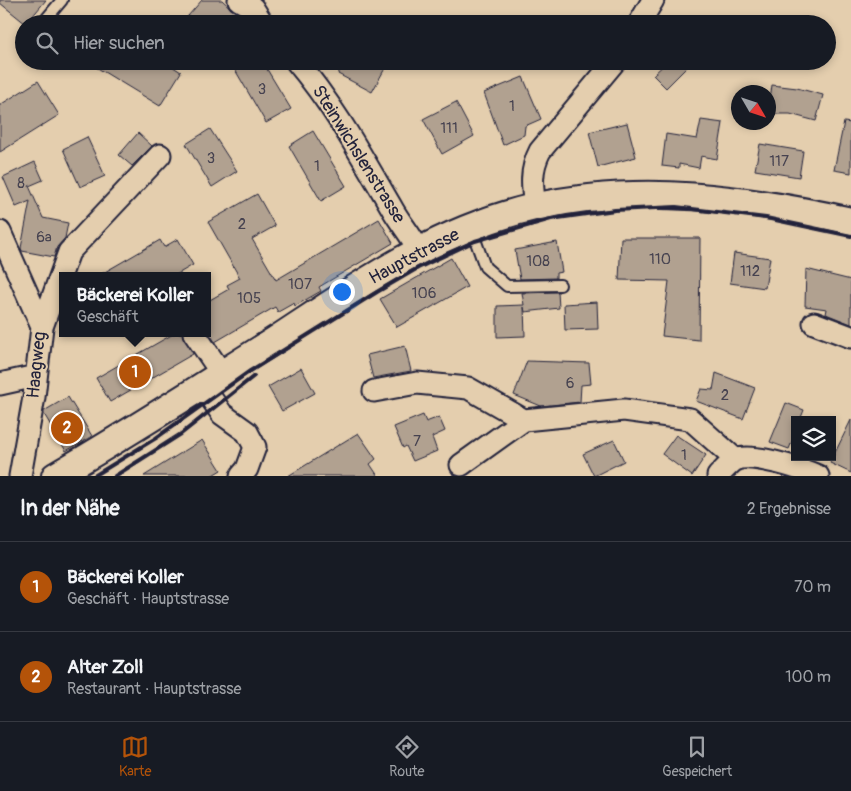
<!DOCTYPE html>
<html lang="de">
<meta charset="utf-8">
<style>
:root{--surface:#171b24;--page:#20242c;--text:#f1f3f6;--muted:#9ea1a6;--line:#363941;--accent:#b45309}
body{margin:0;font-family:Pangolin,sans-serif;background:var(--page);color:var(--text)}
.controls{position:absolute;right:15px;bottom:15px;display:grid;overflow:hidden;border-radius:0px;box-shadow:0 2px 8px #0003}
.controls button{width:45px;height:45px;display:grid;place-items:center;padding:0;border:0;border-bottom:1px solid var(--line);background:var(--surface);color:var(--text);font:25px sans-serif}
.compass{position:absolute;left:731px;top:85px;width:45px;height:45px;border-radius:50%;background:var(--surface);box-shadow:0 2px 8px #0003;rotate:129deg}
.you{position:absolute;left:341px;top:291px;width:18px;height:18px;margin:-12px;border:4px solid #fff;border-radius:50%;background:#1a73e8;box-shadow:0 0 0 8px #1a73e833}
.badge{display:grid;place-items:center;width:32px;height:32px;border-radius:50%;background:var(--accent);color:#fff;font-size:16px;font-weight:700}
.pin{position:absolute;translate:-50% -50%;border:2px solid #fff;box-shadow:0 1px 5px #0006}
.popup{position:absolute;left:59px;top:272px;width:152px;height:65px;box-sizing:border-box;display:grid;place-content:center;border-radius:0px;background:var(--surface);filter:drop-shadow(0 1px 4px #0005);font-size:16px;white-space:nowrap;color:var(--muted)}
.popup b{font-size:19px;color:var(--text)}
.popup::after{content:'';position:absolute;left:50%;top:100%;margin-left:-10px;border:10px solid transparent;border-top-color:var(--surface)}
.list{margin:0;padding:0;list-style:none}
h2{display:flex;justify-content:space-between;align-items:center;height:65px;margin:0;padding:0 20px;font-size:21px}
h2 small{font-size:16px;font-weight:400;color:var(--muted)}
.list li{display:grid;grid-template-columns:32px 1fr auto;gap:15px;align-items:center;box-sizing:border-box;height:90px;padding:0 20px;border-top:1px solid var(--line)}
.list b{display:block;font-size:19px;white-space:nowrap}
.list p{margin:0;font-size:16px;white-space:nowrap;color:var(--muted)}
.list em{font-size:16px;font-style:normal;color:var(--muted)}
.icon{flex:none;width:28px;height:28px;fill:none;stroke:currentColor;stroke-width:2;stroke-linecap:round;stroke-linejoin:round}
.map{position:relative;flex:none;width:851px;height:476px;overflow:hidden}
.search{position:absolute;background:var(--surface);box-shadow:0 2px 8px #0003;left:15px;right:15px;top:15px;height:55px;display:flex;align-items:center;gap:12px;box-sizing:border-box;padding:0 18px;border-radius:28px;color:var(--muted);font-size:19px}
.sheet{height:245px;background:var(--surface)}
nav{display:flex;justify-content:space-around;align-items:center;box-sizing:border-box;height:70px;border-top:1px solid var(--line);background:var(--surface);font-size:14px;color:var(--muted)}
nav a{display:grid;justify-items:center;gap:2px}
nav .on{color:var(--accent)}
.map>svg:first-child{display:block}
.building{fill:#b1a190;stroke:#22223b}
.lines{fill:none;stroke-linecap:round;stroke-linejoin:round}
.service-casing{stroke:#22223b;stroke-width:14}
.minor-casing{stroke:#22223b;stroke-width:25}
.tertiary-casing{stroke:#22223b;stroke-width:30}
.service{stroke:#e4ceae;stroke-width:10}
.minor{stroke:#e4ceae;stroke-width:21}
.tertiary{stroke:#e4ceae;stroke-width:26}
.rail{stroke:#22223b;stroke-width:4}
.labels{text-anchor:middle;stroke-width:4;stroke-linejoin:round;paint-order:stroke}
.number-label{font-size:15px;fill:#464250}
.street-label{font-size:18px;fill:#22223b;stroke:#e4ceae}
</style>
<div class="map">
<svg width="851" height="476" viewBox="0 0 851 476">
<rect width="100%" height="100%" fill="#e4ceae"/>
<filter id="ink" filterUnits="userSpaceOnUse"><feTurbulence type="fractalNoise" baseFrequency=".02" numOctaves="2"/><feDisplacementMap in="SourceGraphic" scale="10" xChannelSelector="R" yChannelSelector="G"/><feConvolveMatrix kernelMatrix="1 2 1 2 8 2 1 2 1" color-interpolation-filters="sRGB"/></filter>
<g filter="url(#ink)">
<path class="building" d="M0 0H46L26 24 0 3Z
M202 0H222L236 13 227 24H181Z
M86 61H164L181 72 160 106Z
M246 61H262L291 109 266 123 234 68Z
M345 61H389L372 92 338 74Z
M668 61H693L666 88 653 75Z
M523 77 541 119 525 126 524 135 503 145 484 93Z
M38 81 59 115 0 152V105Z
M772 85 797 88 823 95 816 121 790 114H768Z
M456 102 474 136 442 154 423 119Z
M701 120 723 123 717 159 701 156 699 168 679 164V168L662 166 666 134 697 139Z
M844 122 851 123V173L834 170Z
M627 123 636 157 598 167 589 132Z
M210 129 237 171 212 187 186 144Z
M313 131 346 186 321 201 289 146Z
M138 133 152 146 132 166 119 155Z
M87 137 105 176 80 187 63 149Z
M760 144 803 151 799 177 755 170Z
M35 162 43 180 29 186 43 218 68 223 65 238 57 247 54 257 22 251 21 248 30 201 16 207 3 177Z
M257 194 275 226 252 239 276 280 379 219 393 243 319 287 321 291 295 306 294 303 278 312 275 307 215 342 208 331V301L229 289 227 285 240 278 208 222Z
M621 238H700L699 340 662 336 669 281 619 280Z
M178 239 193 265 174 276H98L160 240 164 247Z
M557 242 562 272 556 273V278L520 279 515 250Z
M734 253 770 258 765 288 730 283Z
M451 258 467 287 397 327 380 299Z
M806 269 851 280V324L826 314 827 309 805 306Z
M558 292 559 308 525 312 524 307 525 336 497 337V306L524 305 522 293Z
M597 302 598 329 565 330 564 304Z
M175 333H182L193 354 110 402 96 378Z
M405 346 411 371 373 378 367 355Z
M527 361 589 363 591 384 581 385 580 402 541 406 514 395Z
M301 368 315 393 282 411 268 387Z
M716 373 755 388 743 419 696 401 701 389 713 390Z
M68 397 92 436 66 451 44 414V411Z
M786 403 804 410 800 420H795V434L789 449 770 442Z
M423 415 426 422 439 417 445 431 432 437 437 451 413 461 406 446 403 448 394 427Z
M851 420V473L830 463Z
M358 433 376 459 370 464 378 476H288Z
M676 435 706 455 692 476 662 454Z
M202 440 221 470 211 476H144Z
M614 440 624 461 594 476 583 454Z"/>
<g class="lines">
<g class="service-casing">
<path id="service" d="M42 24 62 0
M471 228 485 267 507 286 560 285"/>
</g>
<g class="minor-casing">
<path id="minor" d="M239 0 253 8 263 24
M639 24 653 0
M296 61C335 107 363 159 393 210 401 224 411 235 418 249
M535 207C532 187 530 170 540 151L615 61
M0 232 42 327 34 397 20 476
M814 323 851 337
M42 327 69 252 160 155
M194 333 222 374
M0 384 36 376
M202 385 222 414 247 432 255 447 247 469 241 476
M374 391 417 383 468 388 524 420
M461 465 524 420 624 410 690 419 736 460
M718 476C723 471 729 464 735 460 751 452 802 469 818 476"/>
</g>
<g class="tertiary-casing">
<path id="tertiary" d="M55 476C130 433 202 386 275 340 359 285 435 230 534 207 640 183 747 198 851 221"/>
</g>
<use href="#service" class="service"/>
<use href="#minor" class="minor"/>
<use href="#tertiary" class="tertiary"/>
<path class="rail" d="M94 476 156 438 250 371 377 292 418 268 475 241 551 219 615 210 676 207 766 218 851 236
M115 476 181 434 254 376"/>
</g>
</g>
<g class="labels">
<g class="number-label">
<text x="262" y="94">3</text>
<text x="512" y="111">1</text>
<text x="449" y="133">111</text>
<text x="211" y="163">3</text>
<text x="779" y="166">117</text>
<text x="317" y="171">1</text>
<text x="21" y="188">8</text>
<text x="242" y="229">2</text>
<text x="44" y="242">6a</text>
<text x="660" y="264">110</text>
<text x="538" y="266">108</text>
<text x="750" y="276">112</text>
<text x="300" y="289">107</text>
<text x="424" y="298">106</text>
<text x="249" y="303">105</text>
<text x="570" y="388">6</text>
<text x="725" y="400">2</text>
<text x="417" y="446">7</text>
<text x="684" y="460">1</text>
</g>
<g class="street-label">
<text transform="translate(359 154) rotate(58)" y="6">Steinwichslenstrasse</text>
<text transform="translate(414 256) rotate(-28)" y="6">Hauptstrasse</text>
<text transform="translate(36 365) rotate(-84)" y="6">Haagweg</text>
</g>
</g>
</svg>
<div class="controls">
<button><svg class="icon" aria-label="layers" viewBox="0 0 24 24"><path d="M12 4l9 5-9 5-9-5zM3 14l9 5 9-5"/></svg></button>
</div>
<svg class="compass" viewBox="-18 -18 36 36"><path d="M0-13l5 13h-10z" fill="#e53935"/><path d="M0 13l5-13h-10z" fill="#9ea1a6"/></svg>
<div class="you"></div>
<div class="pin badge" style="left:135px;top:372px">1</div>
<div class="popup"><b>Bäckerei Koller</b>Geschäft</div>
<div class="pin badge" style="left:67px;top:428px">2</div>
<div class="search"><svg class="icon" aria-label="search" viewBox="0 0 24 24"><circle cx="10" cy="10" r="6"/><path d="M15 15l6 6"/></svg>Hier suchen</div>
</div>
<section class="sheet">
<h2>In der Nähe<small>2 Ergebnisse</small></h2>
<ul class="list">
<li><span class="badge">1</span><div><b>Bäckerei Koller</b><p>Geschäft · Hauptstrasse</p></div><em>70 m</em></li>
<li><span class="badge">2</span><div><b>Alter Zoll</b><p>Restaurant · Hauptstrasse</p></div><em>100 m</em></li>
</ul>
</section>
<nav>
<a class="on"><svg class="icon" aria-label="map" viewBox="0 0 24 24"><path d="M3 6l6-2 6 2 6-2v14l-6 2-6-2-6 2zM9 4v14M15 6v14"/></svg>Karte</a>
<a><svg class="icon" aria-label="directions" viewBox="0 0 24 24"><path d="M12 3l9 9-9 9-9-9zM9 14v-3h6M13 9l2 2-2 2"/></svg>Route</a>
<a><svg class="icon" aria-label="saved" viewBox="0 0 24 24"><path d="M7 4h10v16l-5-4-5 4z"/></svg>Gespeichert</a>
</nav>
